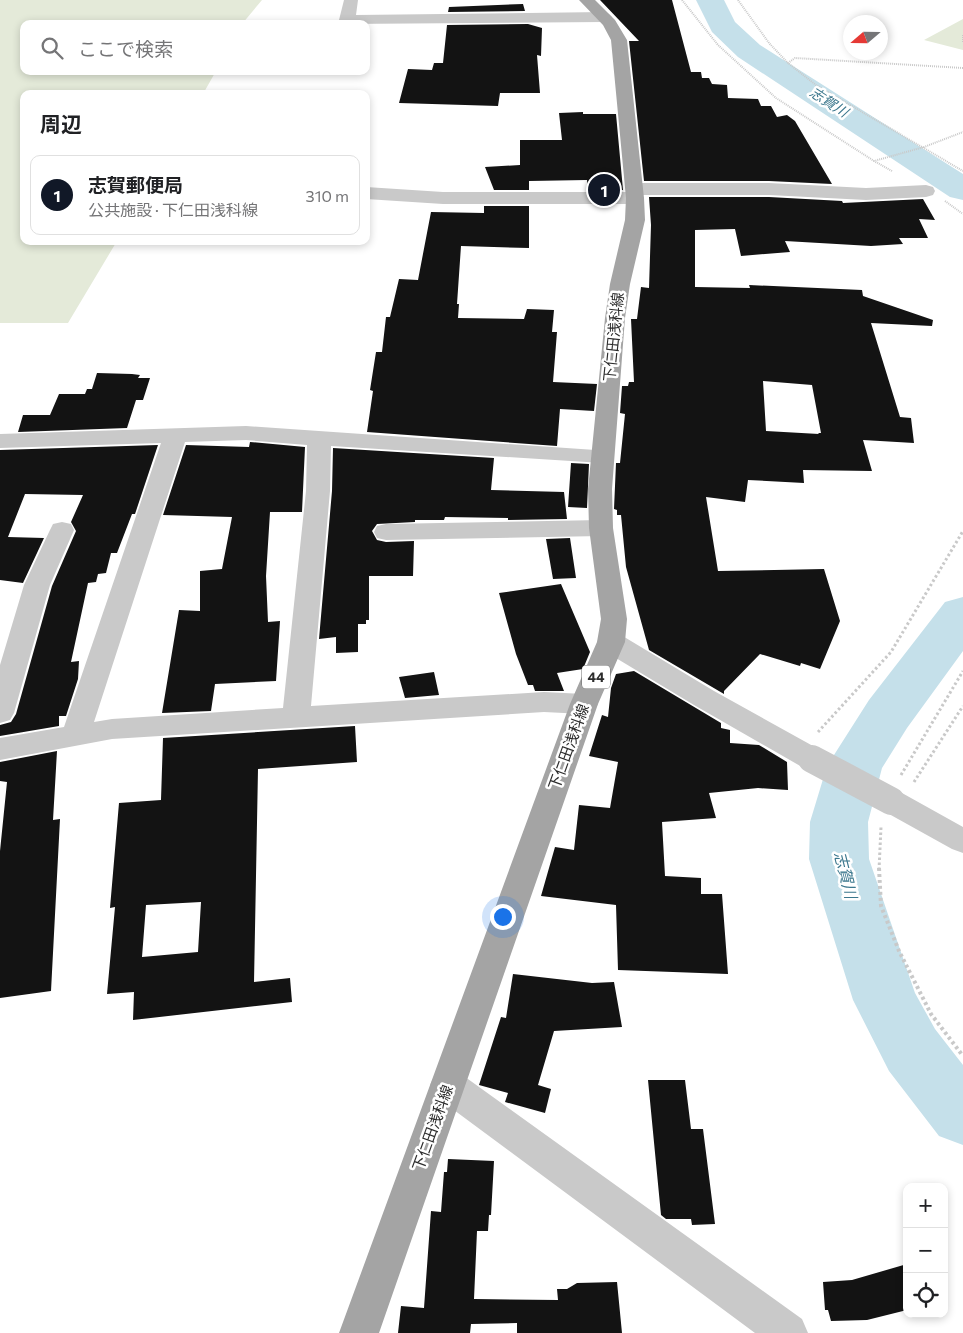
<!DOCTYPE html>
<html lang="ja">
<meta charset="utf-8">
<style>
:root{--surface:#fff;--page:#f2f2f2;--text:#202124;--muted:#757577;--line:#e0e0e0;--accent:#111827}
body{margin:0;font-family:Commissioner,"Noto Sans JP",sans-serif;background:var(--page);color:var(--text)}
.controls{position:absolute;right:15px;bottom:15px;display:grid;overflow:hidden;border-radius:10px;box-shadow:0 2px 8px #0003}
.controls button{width:45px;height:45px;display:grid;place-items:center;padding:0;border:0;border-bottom:1px solid var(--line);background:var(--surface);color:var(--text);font:25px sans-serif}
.compass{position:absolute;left:843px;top:15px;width:45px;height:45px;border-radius:50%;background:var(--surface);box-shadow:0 2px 8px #0003;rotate:250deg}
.you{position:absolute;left:502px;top:916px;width:18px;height:18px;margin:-12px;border:4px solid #fff;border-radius:50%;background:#1a73e8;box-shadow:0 0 0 8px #1a73e833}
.badge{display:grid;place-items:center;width:32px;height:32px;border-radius:50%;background:var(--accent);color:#fff;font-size:16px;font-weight:700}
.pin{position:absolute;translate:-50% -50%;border:2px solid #fff;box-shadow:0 1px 5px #0006}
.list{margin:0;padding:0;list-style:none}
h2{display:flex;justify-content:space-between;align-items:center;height:65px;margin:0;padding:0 20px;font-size:21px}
h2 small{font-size:16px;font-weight:400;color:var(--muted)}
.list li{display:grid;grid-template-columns:32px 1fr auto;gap:15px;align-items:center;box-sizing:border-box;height:80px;margin:0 10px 10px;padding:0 10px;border:1px solid var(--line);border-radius:10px}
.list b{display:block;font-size:19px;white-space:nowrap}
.list p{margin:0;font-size:16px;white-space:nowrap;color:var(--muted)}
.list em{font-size:16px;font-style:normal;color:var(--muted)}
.icon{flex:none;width:28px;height:28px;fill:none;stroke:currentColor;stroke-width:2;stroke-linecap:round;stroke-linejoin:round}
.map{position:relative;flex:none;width:963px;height:1333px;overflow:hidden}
.search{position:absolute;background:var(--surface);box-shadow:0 2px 8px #0003;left:20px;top:20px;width:350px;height:55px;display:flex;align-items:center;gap:12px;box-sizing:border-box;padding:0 18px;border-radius:10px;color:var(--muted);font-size:19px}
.panel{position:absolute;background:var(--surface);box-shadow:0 2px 8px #0003;left:20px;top:90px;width:350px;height:155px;border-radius:10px}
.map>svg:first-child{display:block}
.green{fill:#e4ead9}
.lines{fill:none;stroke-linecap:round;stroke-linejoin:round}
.river{fill:#c5e0ea;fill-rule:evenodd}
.building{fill:#131313;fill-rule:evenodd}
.path-far2{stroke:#c9c9c9;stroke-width:2;stroke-dasharray:1 1;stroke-linecap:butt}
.path-far1{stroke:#c9c9c9;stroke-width:3;stroke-dasharray:2.5 2.5;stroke-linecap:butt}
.path{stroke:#c9c9c9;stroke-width:4;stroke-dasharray:3 3;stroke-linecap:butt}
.minor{fill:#c9c9c9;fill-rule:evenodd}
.major{fill:#a4a4a4;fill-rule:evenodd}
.minor-bridge{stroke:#c9c9c9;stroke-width:28}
.labels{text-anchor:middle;stroke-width:5;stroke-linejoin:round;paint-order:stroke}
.far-water-label{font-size:14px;font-style:italic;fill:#3b778d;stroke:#fff}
.shield{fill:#fff;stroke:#6b6b6b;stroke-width:1}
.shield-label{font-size:14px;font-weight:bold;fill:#2c2c2c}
.street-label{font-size:15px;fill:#2c2c2c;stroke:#fff}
.water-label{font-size:16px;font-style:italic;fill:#3b778d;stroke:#fff}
</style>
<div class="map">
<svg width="963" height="1333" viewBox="0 0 963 1333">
<rect width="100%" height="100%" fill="#fff"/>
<path class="green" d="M0 0H262L242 24H24V71H216L203 94H24V241H117L68 323H0Z
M963 19V50L924 40Z"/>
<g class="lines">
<path class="river" d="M696 0H724L735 22 760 45 963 174V200L950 197 738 57 712 32Z
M963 597V651L907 728 882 768 868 822 869 859 915 993 935 1029 963 1065V1145L939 1136 889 1071 853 1000 809 859 810 822 827 766 869 700 945 602Z"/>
</g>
<path class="building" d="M600 0H672L691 72H701L702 78H709L712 84 727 85 728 98 758 99 761 106H771L777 117 787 115 795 121 832 184 769 181H644L629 41H639Z
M523 4 525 11 448 12 449 7Z
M528 24 542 28 541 56 537 55 540 93H500L498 106 399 103 408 69 432 70 434 63H443L447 25Z
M583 112V114H616L623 190H588L587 180 529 181V190H494L485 167 520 165V140H562L559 113Z
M649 197H769L842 201 843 203 923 199 935 220 919 219 928 238H899L903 244 871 246 785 241 790 252 741 256 735 229 695 230V287L750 288 749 285 862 290 863 296 933 320 932 326 871 323 900 417 911 418 914 443 863 440 872 471 803 470 804 483 748 480 745 502 706 497 718 571 824 569 840 621 820 669 801 663 800 666 760 654 724 691V694L649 650 626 567 621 515H617V510L614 509 616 463H620L625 414 620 413 622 386H628L629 382H634L631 319H637L641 287 649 288 651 225ZM763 381 812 385 821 433H818L819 434 766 431Z
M484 206H529V248L461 246 457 304H459L458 318 524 319 527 309 554 310 552 332H557L553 382 597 384 594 411 560 409 557 446 367 432 373 391 370 390 376 352H382L386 317H390L399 279 418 280 431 212 484 213Z
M97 373 132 374 140 375 138 378H150L143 400H136L127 428 18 432 23 415H50L59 394H85L87 389H92Z
M250 442 305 447 302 512H270L266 576 268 622 280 621 276 681 215 684 211 711 162 713 179 610 200 611V571L222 569 232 517 163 515 186 445 249 447Z
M158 445 135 514H132L117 553H111L106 573 98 574 96 582 88 583 71 662 79 661 78 679 66 716H59V726L0 736V725L11 722 16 714 52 586 76 531 71 522 83 495 25 494 8 537 44 538 23 583 0 580V450Z
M333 448 494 458 491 490 564 492 567 519 508 520V518L445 517 444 520H415V522L377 524 372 531 377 540 386 542 414 541 413 576H369V620H366V624H358V652L336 653V637L319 639 332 491Z
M571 463 589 464 587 508 568 507Z
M570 538 576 578 553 579 546 539Z
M561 584 590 652 583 669 557 673 564 691H535L533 685H528L516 654 499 593Z
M634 671 721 723V728L730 730V743L759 745 787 762 788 790 758 788 709 793 716 818 662 822 665 876 701 878V894H722L728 974 618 970 616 905 541 896 555 847 574 850 579 805 610 808 618 762 589 756 602 715 608 717 611 688 616 674Z
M434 672 439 695 405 698 399 677Z
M355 726 357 762 258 769 254 982 290 978 292 1002 133 1020 134 992 107 994 115 907 110 908 119 803 161 800 163 738ZM201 902 198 952 142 957 146 905Z
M57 751 53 820 60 819 51 991 0 998V851L7 782 0 781V762Z
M513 974 592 983 614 982 622 1027 554 1031 538 1085 551 1089 545 1113 505 1102 508 1093 479 1085 501 1017 506 1018Z
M648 1080H685L691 1129H703L715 1224 692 1225 691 1219H666L661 1215Z
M448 1159 494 1161 491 1215H489L488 1231H477L474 1299 558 1300 557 1289H567L577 1283 617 1282 622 1333H517V1323L471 1324 470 1333H398L401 1306 424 1308 431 1211 441 1212 444 1172H447Z
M907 1264V1310L867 1320 831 1321 828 1310H825L823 1282 852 1280Z"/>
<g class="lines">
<path class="path-far2" d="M682 0 718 45 776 98 874 161
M738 0 769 43 788 63
M963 35V42
M963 68 795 58 788 63 816 85 963 171
M892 171 874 161 924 147 963 132
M945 201 963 214"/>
<path class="path-far1" d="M818 732 891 652 963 531
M901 775 963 671
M914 782 963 706
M879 870 881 827"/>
<path class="path" d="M879 868 881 906 899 951 931 1014 963 1056"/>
<path class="minor" d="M344 0H358L356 15 604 12 609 14 612 17 609 20 604 22 344 24 339 20Z
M635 183H769L866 188 926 185 933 187 935 191 933 195 926 197 866 200 769 195H642L644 198 642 202 635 204H443L366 199V187L443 192H628L626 189 628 185Z
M246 426 610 451 614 456 610 461 602 463 331 446 330 491 311 706 544 692 584 694 594 697 598 704 594 711 584 714 544 712 112 739 0 760V738L64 727 161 443 0 448V434ZM246 440 307 445 306 491 283 708 112 719 94 722 185 442Z
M601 520 610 522 613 528 610 534 601 536 386 540 377 538 374 532 377 526 386 524Z
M62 522 71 524 74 530 50 585 14 713 10 720 0 723V665L24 585 50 530 53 524Z
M611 633 621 635 714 691 822 751 827 759 822 767 812 770 802 767 694 705 601 649 597 642 601 635Z
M891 790 902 793 963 827V853L952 849 880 809 876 801 880 793Z
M448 1069 461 1074 802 1319 808 1333H755L435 1096 430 1085 435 1074Z"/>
<path class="major" d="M579 0H595L615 20 627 40 644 198 645 220 630 284 625 318 612 489 613 528 627 619 625 642 598 704 379 1333H339L570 704 597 642 601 619 589 528 588 489 605 318 610 284 625 220 626 198 611 40 603 25Z"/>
<path class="minor-bridge" d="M812 759 891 801"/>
</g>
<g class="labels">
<g class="far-water-label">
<text transform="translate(829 102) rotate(33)" y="5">志賀川</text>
</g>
<rect class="shield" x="582" y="665.5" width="28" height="23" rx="4"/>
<g class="shield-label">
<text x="596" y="682">44</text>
</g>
<g class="street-label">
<text transform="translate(614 337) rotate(-84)" y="5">下仁田浅科線</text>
<text transform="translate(569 747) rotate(-70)" y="5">下仁田浅科線</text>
<text transform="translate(433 1128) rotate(-70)" y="5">下仁田浅科線</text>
</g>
<g class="water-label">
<text transform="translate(846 875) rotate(76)" y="6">志賀川</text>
</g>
</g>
</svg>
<div class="controls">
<button>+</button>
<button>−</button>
<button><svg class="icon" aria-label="locate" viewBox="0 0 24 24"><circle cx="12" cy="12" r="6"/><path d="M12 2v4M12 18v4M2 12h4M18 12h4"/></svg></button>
</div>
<svg class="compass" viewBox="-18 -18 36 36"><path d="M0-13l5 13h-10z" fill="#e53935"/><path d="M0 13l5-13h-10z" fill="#757577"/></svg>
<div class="you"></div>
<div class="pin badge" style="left:604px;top:190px">1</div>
<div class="search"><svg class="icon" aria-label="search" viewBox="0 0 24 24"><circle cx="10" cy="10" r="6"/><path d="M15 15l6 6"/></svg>ここで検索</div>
<section class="panel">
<h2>周辺<small></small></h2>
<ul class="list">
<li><span class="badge">1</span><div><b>志賀郵便局</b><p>公共施設 · 下仁田浅科線</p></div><em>310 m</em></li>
</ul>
</section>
</div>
